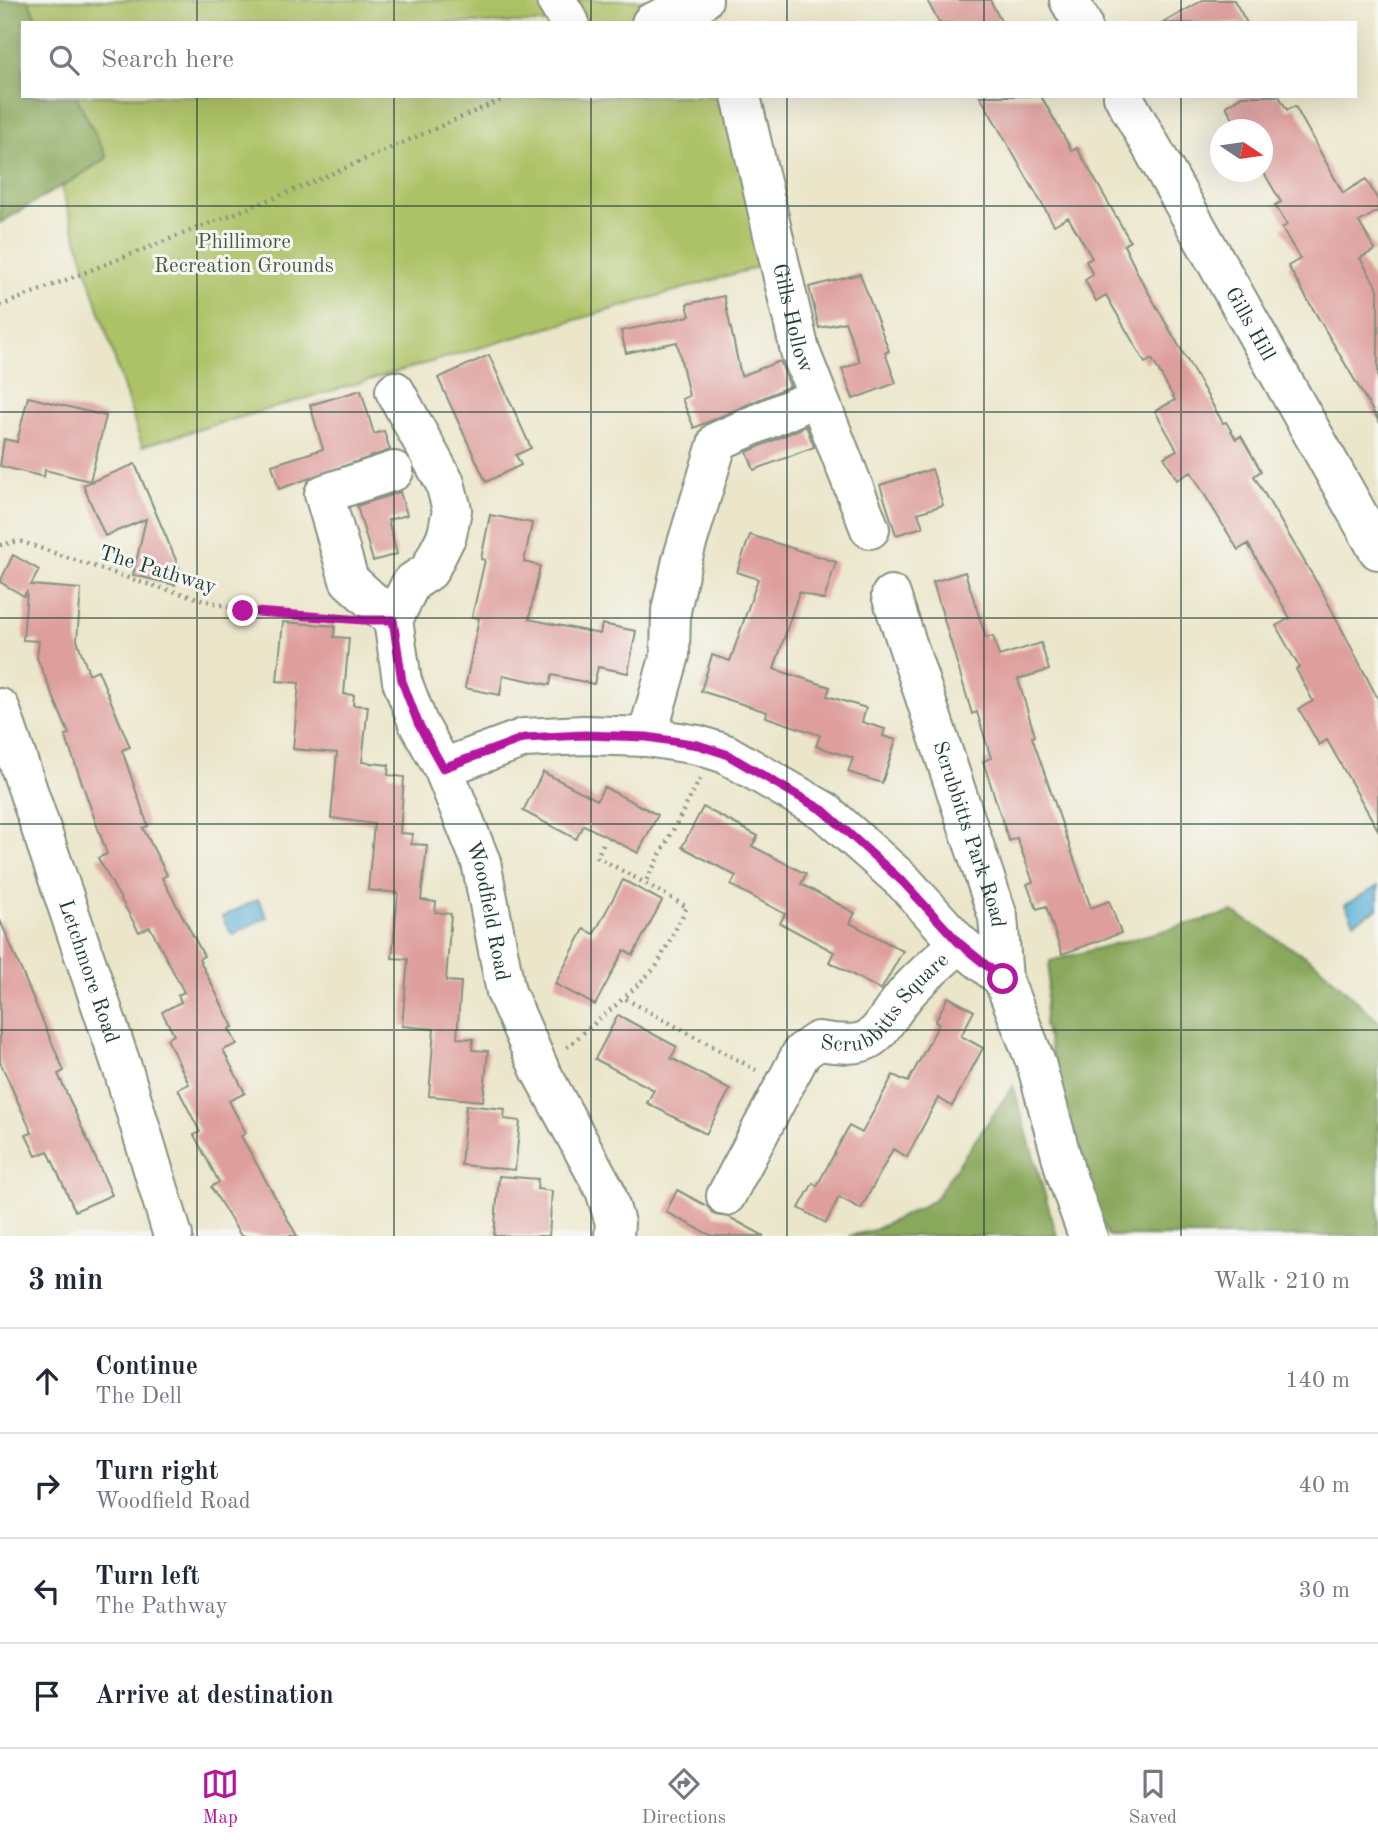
<!DOCTYPE html>
<meta charset="utf-8">
<style>
:root{--surface:#fff;--page:#f6f6f7;--text:#1f2937;--muted:#747a83;--line:#e0e1e3;--accent:#b5179e}
body{margin:0;font-family:"Old Standard TT",serif;background:var(--page);color:var(--text)}
.compass{position:absolute;left:1210px;top:119px;width:63px;height:63px;border-radius:50%;background:var(--surface);box-shadow:0 7px 28px #0002;rotate:103deg}
.stop{position:absolute;width:21px;height:21px;margin:-16px;border:5px solid #b5179e;border-radius:50%;background:#fff}
.stop.end{background:#b5179e;border-color:#fff;box-shadow:0 2px 7px #0008}
.list{margin:0;padding:0;list-style:none}
h2{display:flex;justify-content:space-between;align-items:center;height:91px;margin:0;padding:0 28px;font-size:30px}
h2 small{font-size:23px;font-weight:400;color:var(--muted)}
.list li{display:grid;grid-template-columns:46px 1fr auto;gap:21px;align-items:center;box-sizing:border-box;height:105px;padding:0 28px;border-top:2px solid var(--line)}
.list b{display:block;font-size:26px;white-space:nowrap}
.list p{margin:0;font-size:23px;white-space:nowrap;color:var(--muted)}
.list em{font-size:23px;font-style:normal;color:var(--muted)}
.icon{flex:none;width:38px;height:38px;fill:none;stroke:currentColor;stroke-width:2;stroke-linecap:round;stroke-linejoin:round}
.map{position:relative;flex:none;width:1378px;height:1236px;overflow:hidden}
.search{position:absolute;background:var(--surface);box-shadow:0 7px 28px #0002;left:21px;right:21px;top:21px;height:77px;display:flex;align-items:center;gap:18px;box-sizing:border-box;padding:0 24px;border-radius:0px;color:var(--muted);font-size:26px}
.sheet{height:511px;background:var(--surface)}
nav{display:flex;justify-content:space-around;align-items:center;box-sizing:border-box;height:98px;border-top:2px solid var(--line);background:var(--surface);font-size:19px;color:var(--muted)}
nav a{display:grid;justify-items:center;gap:4px}
nav .on{color:var(--accent)}
.map>svg:first-child{display:block}
.green{fill:#adc266;stroke:#66804d;stroke-width:2}
.forest{fill:#8aa85b;stroke:#547248;stroke-width:2}
.water{fill:#58aed5;stroke:#3c7684;stroke-width:2}
.building{fill:#de9e9c}
.lines{fill:none;stroke-linecap:round;stroke-linejoin:round}
.minor-casing{stroke:#85927f;stroke-width:42}
.path{stroke:#85927f;stroke-width:4.5;stroke-dasharray:2 5;stroke-linecap:butt}
.minor{stroke:#fff;stroke-width:38}
.route{stroke:#b5179e;stroke-width:9}
.grid{fill:none;stroke:#1f3d34;stroke-width:2;stroke-opacity:0.55}
.labels{text-anchor:middle;stroke-width:6;stroke-linejoin:round;paint-order:stroke}
.park-label{font-size:21px;fill:#425e40;stroke:#f6f6f2}
.street-label{font-size:21px;fill:#1f3d34;stroke:#f6f6f2}
</style>
<div class="map">
<svg width="1378" height="1236" viewBox="0 0 1378 1236">
<rect width="100%" height="100%" fill="#f6f6f2"/>
<filter id="ink" filterUnits="userSpaceOnUse"><feTurbulence type="fractalNoise" baseFrequency=".0143" numOctaves="2"/><feDisplacementMap in="SourceGraphic" scale="14" xChannelSelector="R" yChannelSelector="G"/><feConvolveMatrix kernelMatrix="1 2 1 2 8 2 1 2 1" color-interpolation-filters="sRGB"/></filter>
<filter id="wash" filterUnits="userSpaceOnUse"><feTurbulence type="fractalNoise" baseFrequency=".00686" numOctaves="4" result="noise"/><feDisplacementMap in="SourceGraphic" scale="28" xChannelSelector="R" yChannelSelector="G"/><feGaussianBlur stdDeviation="1.57" result="paint"/><feColorMatrix in="noise" values="0 0 0 0 0 0 0 0 0 0 0 0 0 0 0 0 0 1.4 0 .05"/><feComposite in="paint" operator="in"/></filter>
<g filter="url(#wash)">
<rect width="100%" height="100%" fill="#ebe6ca"/>
<path class="green" d="M28 0H707L713 23H39Z
M76 96H729L768 264 142 446 61 188 107 158Z"/>
<path class="forest" d="M0 0H28L39 23H23V96H76L107 158 0 223Z
M1233 912 1316 963 1378 1021V1236H1108L1097 1213 1044 1025 1050 961Z
M1013 1086 1057 1236H849L874 1230 933 1201Z"/>
<path class="water" d="M1378 886V909L1354 922 1345 905Z
M258 899 267 917 232 935 222 917Z"/>
<g id="blocks">
<path class="building" d="M927 0H990L1002 23H939Z
M1203 0H1234L1247 23H1163Z
M980 96H1041L1072 151 1077 148 1130 241 1124 245 1139 276 1223 423 1226 422 1236 439 1241 436 1261 471 1254 476 1323 593 1378 699V830L1327 740 1319 745 1299 709 1313 701 1296 669 1299 667 1276 626 1290 618 1248 544 1238 550 1191 472 1177 480 1164 457 1177 450 1155 411 1175 400 1152 359 1145 363 1106 295 1096 301 1085 280 1093 275 1086 261 1092 258 1068 217 1054 225Z
M1242 96H1279L1287 110 1295 106 1343 193 1366 179 1378 200V211L1359 222 1375 250 1360 258 1378 289V420L1288 266 1300 259 1282 228 1287 225 1275 205 1281 202 1263 171V130H1239L1226 106Z
M860 274 889 351 885 353 896 383 853 399 842 369 860 362 845 322 819 328 809 287Z
M724 296 741 376 780 361 790 386 694 428 682 399 689 396 677 342 626 353 621 331 690 316 687 304Z
M489 355 531 448 516 455 521 465 486 482 438 378Z
M361 390 374 434 384 431 390 450 279 489 272 465 323 449 310 405Z
M28 397 106 416 90 481 45 470 44 477 0 466 4 439 17 442Z
M806 426 814 447 754 470 747 452Z
M135 464 179 567 175 585 133 575 146 519 105 536 83 485Z
M932 469 943 505 918 513 923 527 896 535 880 485Z
M400 492 407 515 388 520 397 554 373 561 357 506Z
M490 515 532 523 524 562 540 566 529 619 600 634 602 624 636 631 628 673 598 667 594 684 552 675 550 685 503 675 500 695 465 688 479 618 472 617 485 560 481 559Z
M750 535 836 562 824 600 799 592 774 669 830 687 827 696 866 708 862 722 885 729 883 736 896 740 882 783 848 772 853 758 816 746 820 735 766 717 767 712 701 691 712 655 730 661 758 579 737 572Z
M13 555 39 570 31 585 81 589 77 640 89 674 98 670 130 747 122 750 148 826 143 828 167 875 162 878 204 956 199 959 233 1027 229 1029 237 1044 223 1050 245 1093 229 1101 246 1133 241 1136 297 1236H241L211 1187 219 1182 194 1135 200 1132 178 1089 189 1084 167 1039 174 1035 162 1012 181 1002 178 995 184 992 150 927 139 932 98 858 107 854 65 735 69 734 37 658 39 641 23 640 27 591 24 596 0 582Z
M965 572 986 638 993 636 999 656 1041 643 1049 670 1018 679 1035 736 1032 737 1091 908 1109 901 1121 933 1062 954 1046 906 1037 909 1027 884 1033 882 1017 838 1009 841 983 761 991 758 977 712 972 714 933 582Z
M283 622 335 626 334 637 349 638 344 694 354 695 353 705 368 706 362 762 389 765 388 775 404 777 400 833 413 834 411 844 427 845 421 900 436 902 435 912 451 914 446 981 461 982 457 1038 473 1039 472 1050 488 1051 483 1101 429 1096 434 1029 402 1026 408 959 392 958 398 893 368 890 374 824 331 818 337 753 293 749 299 683 277 681Z
M543 772 597 800 604 787 658 815 638 853 584 825 576 839 523 811Z
M703 807 758 836 752 846 806 874 801 884 855 913 850 923 903 951 881 990 829 962 834 952 780 923 785 914 731 885 736 876 682 847Z
M623 880 662 901 633 955 624 950 595 1005 555 984 584 929 594 934Z
M0 920 64 1071 58 1074 112 1195 75 1211 48 1151 36 1156 26 1135 32 1133 0 1062Z
M948 997 974 1011 961 1036 983 1048 952 1106 938 1098 907 1157 893 1149 861 1209 839 1197 826 1223 799 1208 813 1183 817 1186 849 1126 862 1133 893 1075 908 1082 939 1024 935 1022Z
M618 1015 677 1047 671 1058 730 1090 706 1134 647 1103 654 1090 595 1059Z
M466 1105 505 1109 504 1119 520 1121 515 1170 461 1165Z
M499 1176 538 1179 537 1189 552 1191 549 1236H494Z
M677 1190 707 1206 715 1215 729 1217 764 1236H712L666 1212Z"/>
</g>
</g>
<g filter="url(#ink)">
<use href="#blocks" fill-opacity="0" stroke="#85927f" stroke-width="2"/>
<g class="lines">
<g class="minor-casing">
<g id="minor">
<path d="M556 0 570 23"/>
<path d="M1069 0 1082 23"/>
<path d="M651 23 703 0"/>
<path id="s1" d="M741 96 800 351 870 529"/>
<path id="s2" d="M1123 96 1378 550"/>
<path id="s3" d="M395 391 445 483 452 510 447 535 429 571 411 583 393 620 402 681 418 723 443 768 481 862 506 992 540 1070 605 1190 615 1223 614 1236"/>
<path id="s4" d="M891 595 998 917 1003 979 1036 1063 1066 1174 1088 1236"/>
<path d="M393 620 349 580 324 494 394 471"/>
<path id="s5" d="M0 708 124 1073 173 1236"/>
<path d="M647 737 670 655 671 611 682 560 718 441 797 406"/>
<path d="M443 768 524 738 584 735 647 737 698 745 726 754 824 811 904 882 959 943 1003 979"/>
<path id="s6" d="M726 1196 802 1052 818 1041C877 1050 872 1038 904 996 919 977 941 961 959 943"/>
</g>
</g>
<path class="path" d="M0 306 299 188 510 96
M0 545 19 541 137 581 243 611 341 619
M700 779 645 883 687 907 656 967 624 998 756 1070
M603 844 597 857 645 883
M567 1047 624 998"/>
<use href="#minor" class="minor"/>
</g>
</g>
<g class="lines" filter="url(#ink)">
<path class="route" d="M243 611 363 620H393L402 681 418 723 443 768 524 738 584 735 647 737 698 745 726 754 824 811 904 883 959 943 1003 979"/>
</g>
<path class="grid" d="M197 0V23M394 0V23M591 0V23M787 0V23M984 0V23M1181 0V23M197 96V1236M394 96V1236M591 96V1236M787 96V1236M984 96V1236M1181 96V1236M0 206H1378M0 412H1378M0 618H1378M0 824H1378M0 1030H1378"/>
<g class="labels">
<g class="park-label">
<text x="244" y="248">Phillimore<tspan x="244" dy="24">Recreation Grounds</tspan></text>
</g>
<g class="street-label">
<text dy="7" stroke="none"><textPath href="#s1" startOffset="228">Gills Hollow</textPath></text>
<text dy="7" stroke="none"><textPath href="#s2" startOffset="261">Gills Hill</textPath></text>
<text transform="translate(158 569) rotate(17)" y="7">The Pathway</text>
<text dy="7" stroke="none"><textPath href="#s4" startOffset="252">Scrubbitts Park Road</textPath></text>
<text dy="7" stroke="none"><textPath href="#s3" startOffset="570">Woodfield Road</textPath></text>
<text dy="7" stroke="none"><textPath href="#s5" startOffset="278">Letchmore Road</textPath></text>
<text dy="7" stroke="none"><textPath href="#s6" startOffset="266">Scrubbitts Square</textPath></text>
</g>
</g>
</svg>
<svg class="compass" viewBox="-18 -18 36 36"><path d="M0-13l5 13h-10z" fill="#e53935"/><path d="M0 13l5-13h-10z" fill="#747a83"/></svg>
<div class="stop" style="left:1003px;top:979px"></div>
<div class="stop end" style="left:243px;top:611px"></div>
<div class="search"><svg class="icon" aria-label="search" viewBox="0 0 24 24"><circle cx="10" cy="10" r="6"/><path d="M15 15l6 6"/></svg>Search here</div>
</div>
<section class="sheet">
<h2>3 min<small>Walk · 210 m</small></h2>
<ul class="list">
<li><svg class="icon" aria-label="ahead" viewBox="0 0 24 24"><path d="M12 20V5M6 11l6-6 6 6"/></svg><div><b>Continue</b><p>The Dell</p></div><em>140 m</em></li>
<li><svg class="icon" aria-label="right" viewBox="0 0 24 24"><path d="M7 20v-9h11M14 6l5 5-5 5"/></svg><div><b>Turn right</b><p>Woodfield Road</p></div><em>40 m</em></li>
<li><svg class="icon" aria-label="left" viewBox="0 0 24 24"><path d="M17 20v-9H6M10 6l-5 5 5 5"/></svg><div><b>Turn left</b><p>The Pathway</p></div><em>30 m</em></li>
<li><svg class="icon" aria-label="arrive" viewBox="0 0 24 24"><path d="M6 21V4h12l-3 4 3 4H6"/></svg><div><b>Arrive at destination</b></div></li>
</ul>
</section>
<nav>
<a class="on"><svg class="icon" aria-label="map" viewBox="0 0 24 24"><path d="M3 6l6-2 6 2 6-2v14l-6 2-6-2-6 2zM9 4v14M15 6v14"/></svg>Map</a>
<a><svg class="icon" aria-label="directions" viewBox="0 0 24 24"><path d="M12 3l9 9-9 9-9-9zM9 14v-3h6M13 9l2 2-2 2"/></svg>Directions</a>
<a><svg class="icon" aria-label="saved" viewBox="0 0 24 24"><path d="M7 4h10v16l-5-4-5 4z"/></svg>Saved</a>
</nav>
